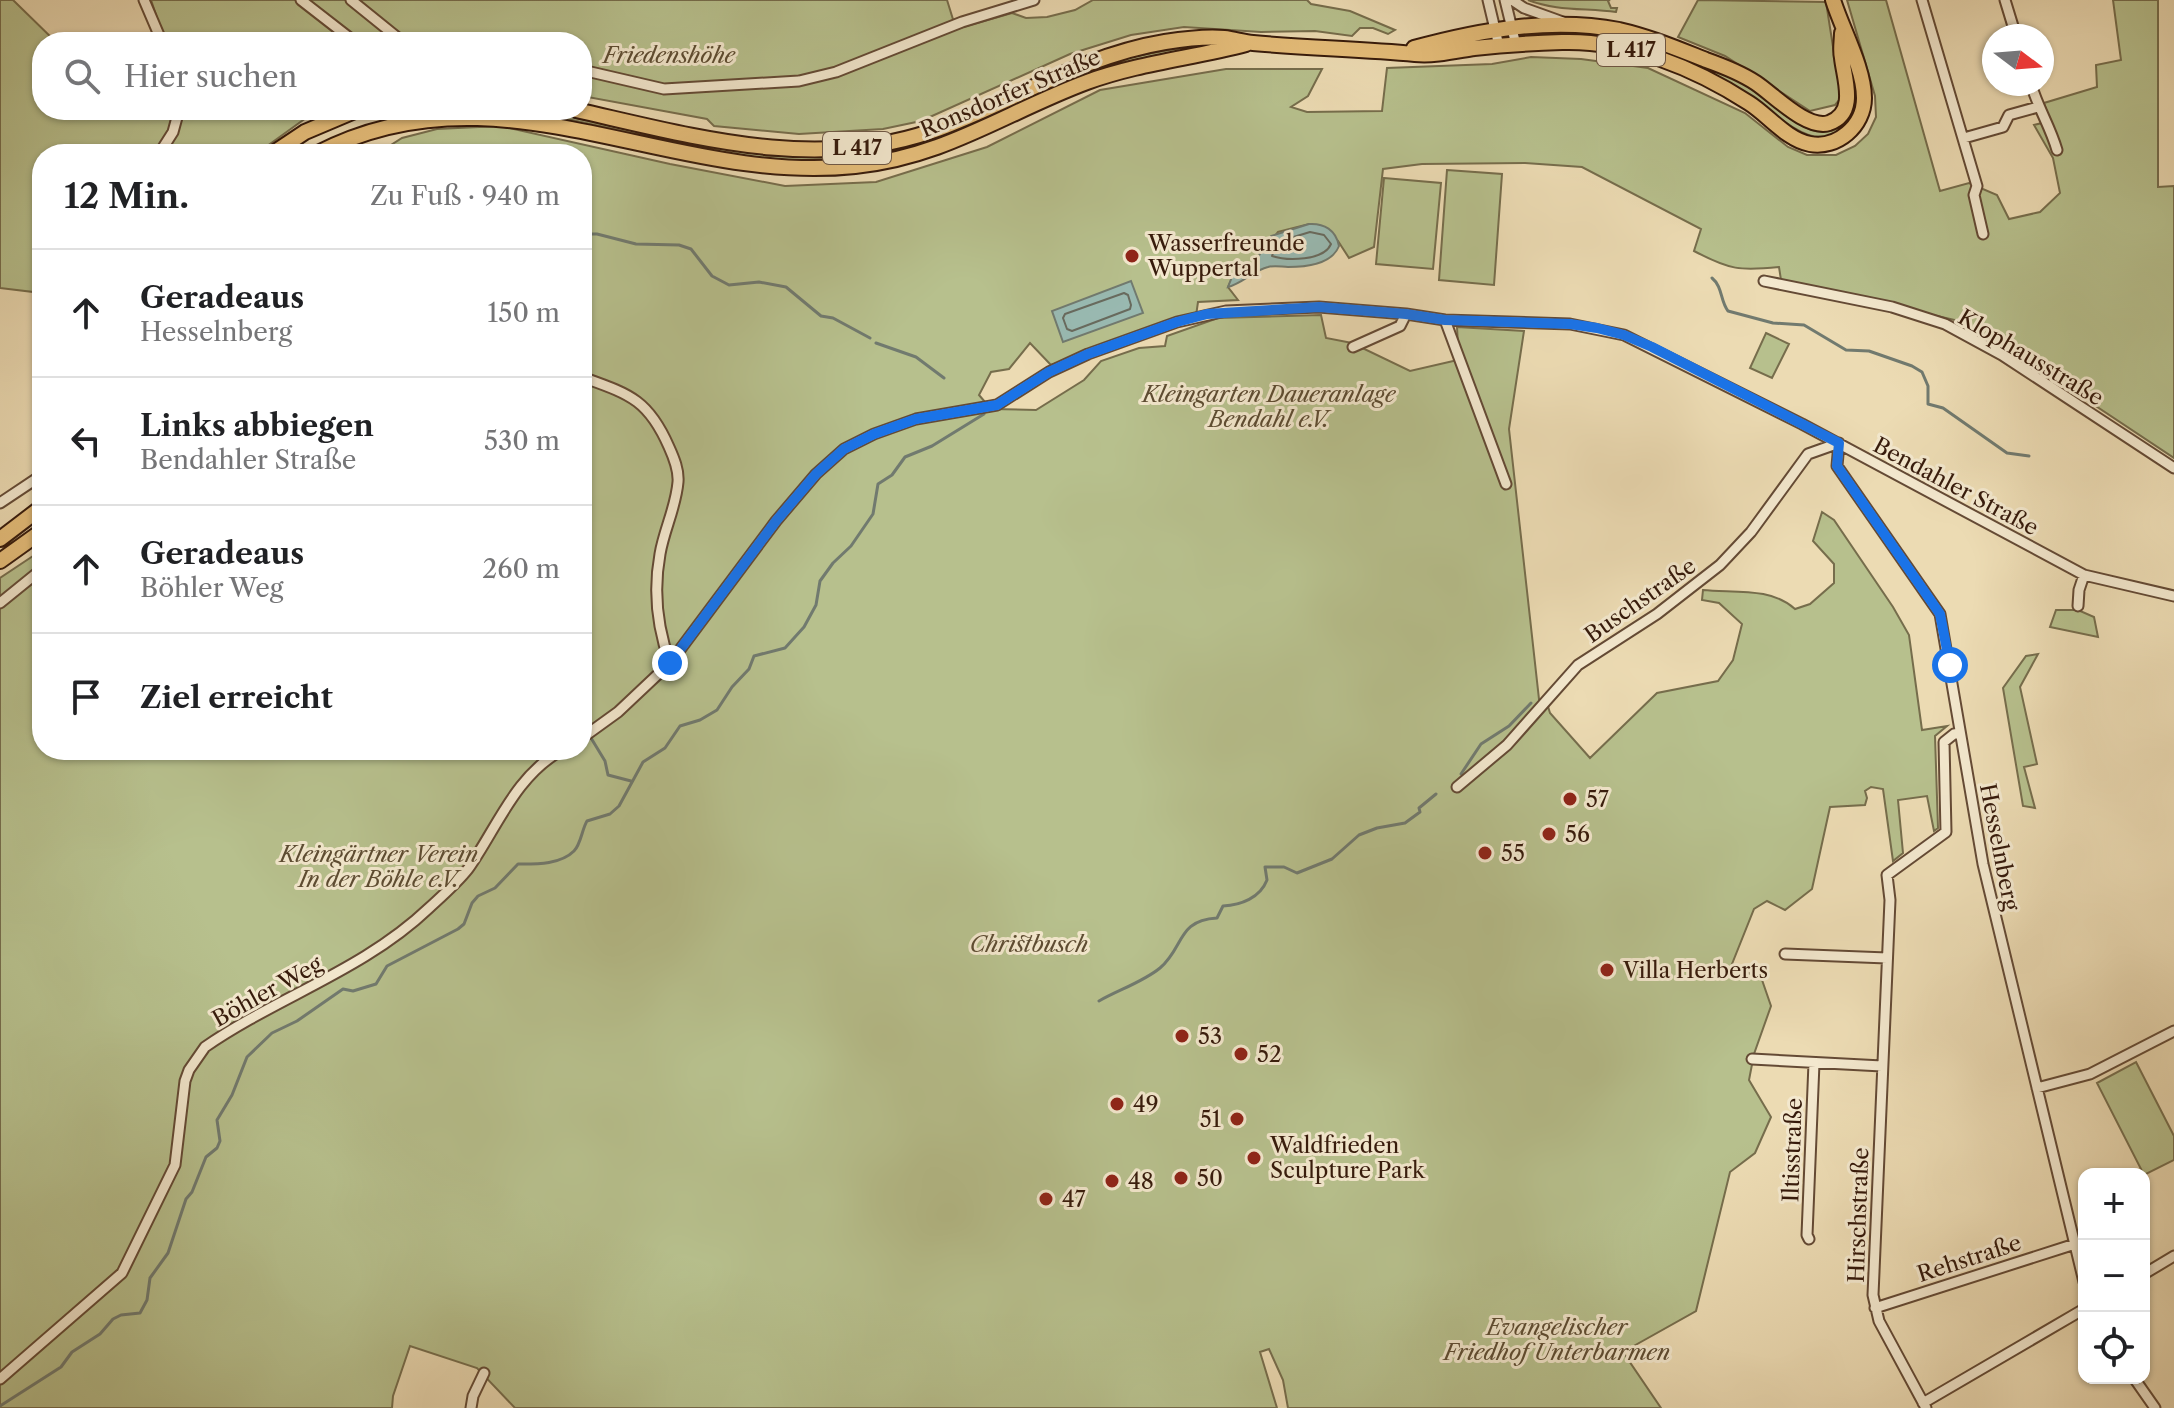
<!DOCTYPE html>
<html lang="de">
<meta charset="utf-8">
<style>
:root{--surface:#fff;--page:#f2f2f2;--text:#202124;--muted:#757577;--line:#e0e0e0}
body{margin:0;font-family:"Libre Caslon Text",serif;background:var(--page);color:var(--text)}
.controls{position:absolute;right:24px;bottom:24px;display:grid;overflow:hidden;border-radius:16px;box-shadow:0 2px 6px #0004}
.controls button{width:72px;height:72px;display:grid;place-items:center;padding:0;border:0;border-bottom:2px solid var(--line);background:var(--surface);color:var(--text);font:40px sans-serif}
.compass{position:absolute;left:1982px;top:24px;width:72px;height:72px;border-radius:50%;background:var(--surface);box-shadow:0 2px 6px #0004;rotate:106deg}
.stop{position:absolute;width:24px;height:24px;margin:-18px;border:6px solid #1a73e8;border-radius:50%;background:#fff}
.stop.end{background:#1a73e8;border-color:#fff;box-shadow:0 2px 8px #0008}
.list{margin:0;padding:0;list-style:none}
h2{display:flex;justify-content:space-between;align-items:center;height:104px;margin:0;padding:0 32px;font-size:34px}
h2 small{font-size:26px;font-weight:400;color:var(--muted)}
.list li{display:grid;grid-template-columns:52px 1fr auto;gap:24px;align-items:center;box-sizing:border-box;height:128px;padding:0 32px;border-top:2px solid var(--line)}
.list b{display:block;font-size:30px;white-space:nowrap}
.list p{margin:0;font-size:26px;white-space:nowrap;color:var(--muted)}
.list em{font-size:26px;font-style:normal;color:var(--muted)}
.icon{flex:none;width:44px;height:44px;fill:none;stroke:currentColor;stroke-width:2;stroke-linecap:round;stroke-linejoin:round}
.map{position:relative;flex:none;width:2174px;height:1408px;overflow:hidden}
.search{position:absolute;background:var(--surface);box-shadow:0 2px 6px #0004;left:32px;top:32px;width:560px;height:88px;display:flex;align-items:center;gap:20px;box-sizing:border-box;padding:0 28px;border-radius:32px;color:var(--muted);font-size:30px}
.panel{position:absolute;background:var(--surface);box-shadow:0 2px 6px #0004;left:32px;top:144px;width:560px;height:616px;border-radius:32px}
.map>svg:first-child{display:block}
.green{fill:#b7c08d;stroke:#766d4c;stroke-width:2}
.water{fill:#99bab2;stroke:#717a6f;stroke-width:2}
.lines{fill:none;stroke-linecap:round;stroke-linejoin:round}
.shore{stroke:#686a5e;stroke-width:2}
.stream{stroke:#717a6f;stroke-width:3}
.minor-casing{stroke:#644a35;stroke-width:13}
.primary-casing{stroke:#361a0b;stroke-width:18}
.minor{stroke:#f3e8ce;stroke-width:9}
.primary{stroke:#e6be7a;stroke-width:14}
.route{stroke:#1a73e8;stroke-width:10}
.poi-dot{fill:#8f2418;stroke:#f3e8ce;stroke-width:3}
.labels{text-anchor:middle;stroke-width:6;stroke-linejoin:round;paint-order:stroke}
.shield{fill:#f3e8ce;stroke:#6f5846;stroke-width:2}
.shield-label{font-size:20px;font-weight:bold;fill:#361a0b}
.park-label{font-size:22px;font-style:italic;fill:#5d4c32;stroke:#f3e8ce}
.street-label{font-size:22px;fill:#361a0b;stroke:#f3e8ce}
.poi-label{font-size:22px;fill:#361a0b;stroke:#f3e8ce;text-anchor:start}
</style>
<div class="map">
<svg width="2174" height="1408" viewBox="0 0 2174 1408">
<rect width="100%" height="100%" fill="#ecdbb3"/>
<filter id="stains"><feTurbulence type="fractalNoise" baseFrequency=".0025" numOctaves="4"/><feColorMatrix values="0 0 0 0 .2 0 0 0 0 .09 0 0 0 0 .02 0 0 0 .5 -.17"/></filter>
<radialGradient id="worn" r=".72"><stop offset=".6" stop-color="#630" stop-opacity="0"/><stop offset="1" stop-color="#630" stop-opacity=".3"/></radialGradient>
<path class="green" d="M0 0H13L56 42H42V110H317L256 154H42V293L0 288Z
M151 0H947L956 29 1012 13 1026 18 1047 17 1075 10 1093 0H1307L1311 4 1350 11 1395 30 1388 34 1373 28H1360L1352 36 1315 31 1261 32 1184 27 1131 35 1070 54 921 121 883 129 799 134 714 126 707 119 582 96V42H137L160 27Z
M1528 0H1610L1608 1 1611 8H1617L1616 12C1585 8 1556 11 1528 0Z
M1698 0 1826 2 1841 98 1835 105 1810 111 1725 56 1678 37Z
M1847 0H1886L1940 191 1969 183 1997 195 2009 219 2040 212 2060 193 2053 158 2034 125 2050 121 2044 103 2097 87 2096 65 2121 60 2113 0H2158V187L2174 186V458L2004 345 1963 322 1781 280 1779 267C1740 271 1730 270 1694 251L1701 229 1582 167 1525 163 1422 164 1383 169 1374 247 1349 258 1338 241 1309 224 1278 232 1255 262 1232 278 1228 287 1238 300 1198 302 1196 316 1051 365 1030 343 1009 369 991 372 979 395 991 409 1036 410 1084 380 1101 361 1139 348 1165 346 1167 336 1218 318 1321 315 1326 338 1352 343 1410 371 1462 359 1458 346 1457 327 1524 331 1509 429 1539 699 1546 700 1550 713 1590 758 1657 693 1718 681 1733 660 1742 624 1719 603 1702 600 1703 590C1734 593 1771 587 1795 609L1810 604 1834 583V564L1813 541 1822 512 1834 520 1893 607 1909 635 1922 730 1947 726 1935 736 1938 828 1934 831 1927 796 1898 800 1903 853 1893 861 1883 789 1871 787 1865 791 1867 798 1865 805 1830 807 1812 889 1785 910 1767 901 1754 909 1732 964 1762 980 1771 1006 1754 1054 1749 1080 1771 1117 1755 1153 1730 1172 1696 1311 1623 1352 1661 1408H1288L1283 1380 1269 1349 1260 1352 1277 1408H515L477 1368 410 1346 393 1396 392 1408H0V578L42 550V750H582V154H377L402 138 437 129 500 126 670 164 785 186 876 182 987 147 1100 90 1226 69H1322L1308 96 1291 107 1307 112 1382 111 1387 68 1492 64 1531 57 1581 59 1648 68 1745 113 1788 147 1807 155H1836L1855 146 1868 134 1876 117 1875 96Z
M1575 31C1619 36 1658 48 1700 65 1717 71 1734 77 1750 88 1767 100 1802 133 1823 132 1853 131 1849 107 1855 88L1858 91C1859 114 1846 136 1821 137 1795 138 1757 97 1733 85 1712 75 1688 61 1665 56 1622 47 1576 44 1532 38L1531 32Z
M1196 45 1207 46C1172 53 1135 58 1100 70 1052 86 1009 114 962 132 924 147 884 156 843 160 722 172 608 114 489 110H539L680 141 771 156 842 157 913 145 974 122 1071 76 1115 60Z
M1447 170 1502 174 1494 285 1439 280Z
M1384 178 1441 183 1433 269 1376 264Z
M1766 333 1789 344 1772 378 1750 368Z
M2056 610H2078L2094 617 2098 637 2050 627Z
M2038 654 2020 687 2037 764 2024 767 2035 808 2023 806 2003 688 2026 656Z
M2136 1062 2174 1136V1160L2144 1175 2097 1083Z"/>
<path class="water" d="M1309 224C1324 223 1336 230 1339 246 1332 264 1306 267 1288 267 1282 267 1275 265 1268 267 1254 270 1243 283 1228 287L1232 277 1255 262 1271 236Z
M1131 281 1143 313 1063 342 1052 311Z"/>
<g class="lines">
<path class="shore" d="M1310 232 1324 235 1331 244C1324 261 1287 261 1272 256L1277 242Z
M1124 293 1128 295 1131 305 1130 309 1072 331 1067 329 1063 318 1065 314Z"/>
<path class="stream" d="M582 234H597L636 244 679 245 691 249 712 276 729 285 759 282 786 287 821 316 833 318 870 338
M1712 278C1723 287 1720 301 1728 311L1773 323 1804 325 1846 350 1869 351 1912 366 1922 372 1928 386V404L1943 408 2007 453 2029 456
M876 343 916 357 944 378
M582 731H583
M591 738 605 761 608 775 631 781
M1461 774 1481 744 1509 726 1531 703
M1099 1001C1118 990 1143 982 1160 968 1184 948 1177 920 1217 918L1223 906C1241 905 1260 898 1267 880L1265 867H1284L1297 873 1332 859 1359 835 1377 828 1405 823 1420 812 1419 808 1436 794
M0 1406 61 1367 72 1352 100 1334 113 1319 121 1315 140 1313 147 1300 150 1278 168 1253 186 1199 192 1192 206 1157 217 1148 220 1141 217 1120 232 1095 247 1057 272 1033 297 1021 343 989 353 991 376 984 387 966 458 929 464 924 472 903 478 896 495 888 518 864C535 864 560 865 574 851 581 844 582 829 587 821L610 814 619 806 643 762 665 748 680 726 700 720 717 710 732 687 749 669 754 656 785 648 804 627 816 605 820 581 833 563 851 546 873 514 878 484 892 475 905 457 932 446 984 414"/>
<g class="minor-casing">
<path id="minor" d="M144 0 162 42
M301 0 355 42
M351 0 403 42
M1488 0 1499 46
M1505 0 1516 45
M1512 0 1524 8 1563 22
M1922 0 1977 186 1974 195 1983 234
M2005 0 2016 36
M582 70 664 89 799 81 836 72 962 22 1034 0
M2031 84C2038 108 2050 126 2057 150
M405 110 410 122
M1964 138 2003 127 2009 115 2038 107
M159 154 173 132 179 110
M1764 281 1892 307 1945 324 2002 355 2174 468
M1445 320 1506 484
M1353 347 1400 326 1406 314
M582 377C629 394 648 399 669 447 674 458 679 470 678 482 676 507 664 530 660 554 653 592 657 627 670 663
M1839 443 1837 466 1940 614 1983 864 2084 1282
M0 503 42 475
M0 603 42 569
M2078 606 2079 590 2084 575
M582 738 618 712 670 663 776 521 816 474 844 449 874 434 916 419 997 405 1049 372 1088 354 1177 322 1226 311 1319 307 1406 314 1445 320 1570 324 1624 335 1802 424 2084 575 2174 596
M1457 787 1507 745 1578 665 1657 614 1720 565 1751 532 1808 454 1839 443
M1785 954 1887 958
M1752 1059 1882 1066
M2037 1088 2090 1074 2174 1031
M1809 1239 1807 1235 1814 1063
M2144 1274 2174 1256
M1875 1308 2075 1244
M2134 1378 2155 1408
M0 1379 122 1273 175 1165 185 1081 189 1070 205 1047C277 997 364 970 429 908 442 896 457 883 468 869 497 828 515 776 562 750
M1923 1403 2084 1309
M471 1408 473 1396 484 1373
M1926 1408 1879 1321 1873 1295 1890 900 1887 875 1946 832 1944 742 1954 734 1960 733"/>
</g>
<g class="primary-casing">
<path id="primary" d="M1414 48C1480 30 1551 17 1619 30 1650 37 1678 49 1706 60 1723 66 1741 73 1756 83 1774 95 1807 130 1829 123 1858 113 1844 78 1842 58 1840 50 1842 41 1842 33
M576 110C692 136 814 172 932 131 1011 103 1080 56 1165 42 1184 39 1205 36 1224 38 1234 39 1243 42 1253 43 1307 48 1361 49 1415 54 1434 56 1455 51 1474 48 1503 45 1533 43 1562 42 1627 40 1695 68 1749 103 1768 115 1787 140 1810 144 1837 149 1864 126 1864 98 1864 68 1842 29 1833 0
M272 154 305 132 357 110
M316 154C499 58 668 186 855 166 945 157 1006 112 1087 82 1139 63 1193 58 1246 44
M0 539 42 507
M0 561 42 531"/>
</g>
<use href="#minor" class="minor"/>
<use href="#primary" class="primary"/>
</g>
<g class="lines">
<path class="route" d="M670 663 776 521 816 474 844 449 874 434 916 419 997 405 1049 372 1088 354 1177 322 1207 314 1319 307 1406 314 1445 320 1570 324 1597 328 1624 335 1652 347 1839 443 1837 466 1940 614 1950 665"/>
</g>
<g class="poi-dot">
<circle cx="1132" cy="256" r="8"/>
<circle cx="1570" cy="799" r="8"/>
<circle cx="1549" cy="834" r="8"/>
<circle cx="1485" cy="853" r="8"/>
<circle cx="1607" cy="970" r="8"/>
<circle cx="1182" cy="1036" r="8"/>
<circle cx="1241" cy="1054" r="8"/>
<circle cx="1117" cy="1104" r="8"/>
<circle cx="1237" cy="1119" r="8"/>
<circle cx="1254" cy="1158" r="8"/>
<circle cx="1181" cy="1178" r="8"/>
<circle cx="1112" cy="1181" r="8"/>
<circle cx="1046" cy="1199" r="8"/>
</g>
<g class="labels">
<g class="shield">
<rect x="1597" y="34" width="68" height="32" rx="6"/>
<rect x="823" y="132" width="68" height="32" rx="6"/>
</g>
<g class="shield-label">
<text x="1631" y="57">L 417</text>
<text x="857" y="155">L 417</text>
</g>
<g class="park-label">
<text x="669" y="63">Friedenshöhe</text>
<text x="1269" y="402">Kleingarten Daueranlage<tspan x="1269" dy="25">Bendahl e.V.</tspan></text>
<text x="379" y="862">Kleingärtner Verein<tspan x="379" dy="25">In der Böhle e.V.</tspan></text>
<text x="1029" y="952">Christbusch</text>
<text x="1557" y="1335">Evangelischer<tspan x="1557" dy="25">Friedhof Unterbarmen</tspan></text>
</g>
<g class="street-label">
<text transform="translate(1010 93) rotate(-23)" y="8">Ronsdorfer Straße</text>
<text transform="translate(2031 357) rotate(31)" y="8">Klophausstraße</text>
<text transform="translate(1956 486) rotate(28)" y="8">Bendahler Straße</text>
<text transform="translate(1640 600) rotate(-35)" y="8">Buschstraße</text>
<text transform="translate(2000 847) rotate(79)" y="8">Hesselnberg</text>
<text transform="translate(267 991) rotate(-29)" y="8">Böhler Weg</text>
<text transform="translate(1792 1150) rotate(-88)" y="8">Iltisstraße</text>
<text transform="translate(1858 1215) rotate(-88)" y="8">Hirschstraße</text>
<text transform="translate(1969 1258) rotate(-18)" y="8">Rehstraße</text>
</g>
<g class="poi-label">
<text x="1148" y="251">Wasserfreunde<tspan x="1148" dy="25">Wuppertal</tspan></text>
<text x="1586" y="807">57</text>
<text x="1565" y="842">56</text>
<text x="1501" y="861">55</text>
<text x="1623" y="978">Villa Herberts</text>
<text x="1198" y="1044">53</text>
<text x="1257" y="1062">52</text>
<text x="1133" y="1112">49</text>
<text x="1221" y="1127" text-anchor="end">51</text>
<text x="1270" y="1153">Waldfrieden<tspan x="1270" dy="25">Sculpture Park</tspan></text>
<text x="1197" y="1186">50</text>
<text x="1128" y="1189">48</text>
<text x="1062" y="1207">47</text>
</g>
</g>
<rect width="100%" height="100%" filter="url(#stains)"/>
<rect width="100%" height="100%" fill="url(#worn)"/>
</svg>
<div class="controls">
<button>+</button>
<button>−</button>
<button><svg class="icon" aria-label="locate" viewBox="0 0 24 24"><circle cx="12" cy="12" r="6"/><path d="M12 2v4M12 18v4M2 12h4M18 12h4"/></svg></button>
</div>
<svg class="compass" viewBox="-18 -18 36 36"><path d="M0-13l5 13h-10z" fill="#e53935"/><path d="M0 13l5-13h-10z" fill="#757577"/></svg>
<div class="stop" style="left:1950px;top:665px"></div>
<div class="stop end" style="left:670px;top:663px"></div>
<div class="search"><svg class="icon" aria-label="search" viewBox="0 0 24 24"><circle cx="10" cy="10" r="6"/><path d="M15 15l6 6"/></svg>Hier suchen</div>
<section class="panel">
<h2>12 Min.<small>Zu Fuß · 940 m</small></h2>
<ul class="list">
<li><svg class="icon" aria-label="ahead" viewBox="0 0 24 24"><path d="M12 20V5M6 11l6-6 6 6"/></svg><div><b>Geradeaus</b><p>Hesselnberg</p></div><em>150 m</em></li>
<li><svg class="icon" aria-label="left" viewBox="0 0 24 24"><path d="M17 20v-9H6M10 6l-5 5 5 5"/></svg><div><b>Links abbiegen</b><p>Bendahler Straße</p></div><em>530 m</em></li>
<li><svg class="icon" aria-label="ahead" viewBox="0 0 24 24"><path d="M12 20V5M6 11l6-6 6 6"/></svg><div><b>Geradeaus</b><p>Böhler Weg</p></div><em>260 m</em></li>
<li><svg class="icon" aria-label="arrive" viewBox="0 0 24 24"><path d="M6 21V4h12l-3 4 3 4H6"/></svg><div><b>Ziel erreicht</b></div></li>
</ul>
</section>
</div>
